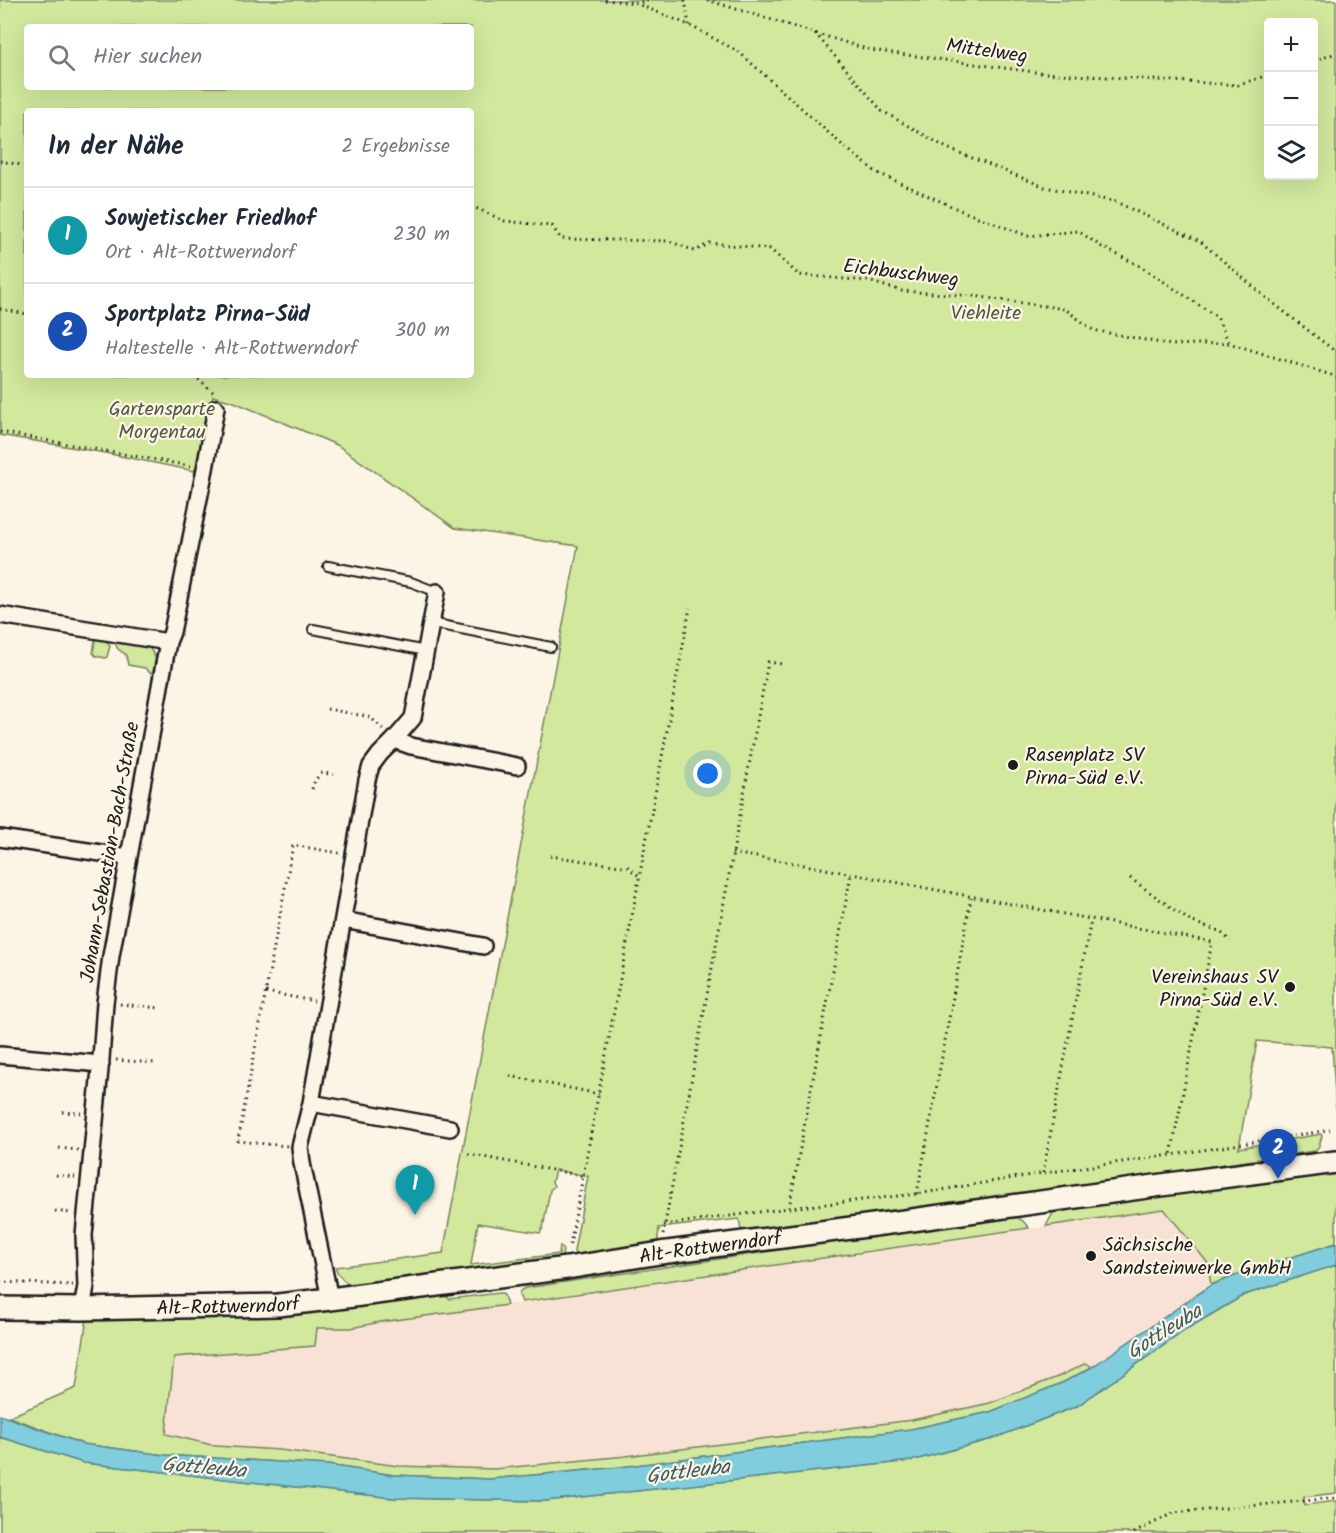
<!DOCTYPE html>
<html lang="de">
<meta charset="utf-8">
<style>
:root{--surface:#fff;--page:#f6f6f7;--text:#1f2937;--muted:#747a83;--line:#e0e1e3;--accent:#0f766e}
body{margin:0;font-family:Kalam,sans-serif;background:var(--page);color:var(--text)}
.controls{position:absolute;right:18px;top:18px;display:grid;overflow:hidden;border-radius:6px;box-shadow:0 6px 24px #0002}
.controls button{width:54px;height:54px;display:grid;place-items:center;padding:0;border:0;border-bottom:2px solid var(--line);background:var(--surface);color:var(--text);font:30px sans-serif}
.you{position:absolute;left:708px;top:774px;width:21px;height:21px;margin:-15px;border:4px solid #fff;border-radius:50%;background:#1a73e8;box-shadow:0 0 0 9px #1a73e833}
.badge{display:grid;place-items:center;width:39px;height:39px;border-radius:50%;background:var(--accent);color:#fff;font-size:20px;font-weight:700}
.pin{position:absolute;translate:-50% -50px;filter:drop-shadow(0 2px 3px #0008)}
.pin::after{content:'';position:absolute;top:32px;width:21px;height:18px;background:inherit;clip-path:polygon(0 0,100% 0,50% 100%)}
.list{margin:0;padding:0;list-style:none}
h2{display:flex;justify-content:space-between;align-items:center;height:78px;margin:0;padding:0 24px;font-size:26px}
h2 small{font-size:20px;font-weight:400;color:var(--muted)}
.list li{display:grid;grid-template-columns:39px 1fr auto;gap:18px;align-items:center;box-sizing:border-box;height:96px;padding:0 24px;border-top:2px solid var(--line)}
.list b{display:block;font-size:22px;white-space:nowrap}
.list p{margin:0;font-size:20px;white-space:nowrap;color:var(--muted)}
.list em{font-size:20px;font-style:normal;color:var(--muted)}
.icon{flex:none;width:33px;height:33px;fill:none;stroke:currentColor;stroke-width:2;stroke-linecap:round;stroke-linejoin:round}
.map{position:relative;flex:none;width:1336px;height:1533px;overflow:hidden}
.search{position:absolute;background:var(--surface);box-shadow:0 6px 24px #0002;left:24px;top:24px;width:450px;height:66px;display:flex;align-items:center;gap:15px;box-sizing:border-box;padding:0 21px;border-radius:6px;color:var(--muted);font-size:22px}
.panel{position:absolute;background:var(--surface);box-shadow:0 6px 24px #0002;left:24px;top:108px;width:450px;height:270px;border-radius:6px}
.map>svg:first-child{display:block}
.built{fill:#f8e2d5}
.green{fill:#d1e89d;stroke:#76825c;stroke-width:1.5;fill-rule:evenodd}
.water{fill:#80cedd;stroke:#588790;stroke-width:1.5}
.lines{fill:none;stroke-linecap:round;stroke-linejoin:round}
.lane-casing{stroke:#1c1c1c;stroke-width:12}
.street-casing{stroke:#1c1c1c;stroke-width:20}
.secondary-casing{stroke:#1c1c1c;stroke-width:26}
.path{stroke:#1c1c1c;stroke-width:3;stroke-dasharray:1.5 4.5;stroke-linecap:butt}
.lane{stroke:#fcf5e5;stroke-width:8}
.street{stroke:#fcf5e5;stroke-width:15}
.secondary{stroke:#fcf5e5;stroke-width:21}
.poi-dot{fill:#1c1c1c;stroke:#fcf5e5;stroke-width:2}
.labels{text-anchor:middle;stroke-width:4.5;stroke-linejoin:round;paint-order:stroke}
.street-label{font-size:20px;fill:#1c1c1c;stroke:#fcf5e5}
.park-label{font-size:20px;fill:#525943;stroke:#fcf5e5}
.poi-label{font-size:20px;fill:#1c1c1c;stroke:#fcf5e5;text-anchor:start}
.water-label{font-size:21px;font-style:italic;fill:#3f5a60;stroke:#fcf5e5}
</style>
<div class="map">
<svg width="1336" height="1533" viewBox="0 0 1336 1533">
<rect width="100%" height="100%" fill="#fcf5e5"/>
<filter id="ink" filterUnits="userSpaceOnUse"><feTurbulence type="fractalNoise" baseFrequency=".0167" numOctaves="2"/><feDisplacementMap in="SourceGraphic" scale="12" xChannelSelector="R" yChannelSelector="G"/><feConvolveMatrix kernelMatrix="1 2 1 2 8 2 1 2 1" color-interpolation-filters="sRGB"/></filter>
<g filter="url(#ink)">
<path class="built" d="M1164 1209 1207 1262 1211 1285 1092 1367 1086 1363 1060 1376 990 1403 912 1420 626 1456 493 1470 399 1466 280 1450 216 1446 166 1434 174 1357 314 1346 317 1328H351L380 1322 507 1305Z"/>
<path class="green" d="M0 0H1336V1109L1332 1047 1257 1041 1239 1148 1321 1134 1322 1136 1319 1146 1315 1151 742 1235 739 1219 659 1228 657 1246 576 1259 574 1251 588 1176 555 1170 552 1182 554 1186 550 1190 543 1228 540 1233 478 1223 471 1265 559 1254 560 1246 563 1249 562 1258 353 1287C344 1282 339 1277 335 1267L443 1253 578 546 455 528 337 445 234 402 213 396 202 461 194 471 105 453 0 435ZM1268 22H1314V176H1268ZM27 27H471V87H27ZM27 111H471V375H27Z
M96 635 103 636 110 646 107 657 105 658 96 656 93 653Z
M112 638 148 646 156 658 153 673H150L145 668 128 665 126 655 118 649Z
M1336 1170V1243L1248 1271 1211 1285 1207 1262 1164 1209 1046 1226 1053 1213 1061 1209Z
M1013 1215 1023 1221 1029 1228 522 1302 519 1295 521 1290 525 1288Z
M1336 1265V1493L1304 1497 1305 1505 1336 1501V1533H0V1437L84 1463 394 1498 545 1501 911 1461 992 1439 1077 1406 1190 1327 1244 1295Z
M499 1293 504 1295 507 1305 380 1322 351 1328H317L315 1346 174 1357 166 1434 216 1446 280 1450 399 1466 494 1469 626 1456 912 1420 990 1403 1060 1376 1086 1363 1092 1367 1064 1382 990 1412 911 1429 621 1467 489 1479 394 1475 327 1465 164 1455 83 1444 9 1417 76 1388 87 1319 319 1311 445 1295 449 1299Z"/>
<path class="water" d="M1336 1243V1265L1244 1295 1190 1327 1077 1406 992 1439 911 1461 545 1501 394 1498 84 1463 0 1437V1415L83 1444 164 1455 327 1465 394 1475 489 1479 621 1467 911 1429 990 1412 1064 1382 1092 1367 1211 1285 1248 1271Z"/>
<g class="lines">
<g class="lane-casing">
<path id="lane" d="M328 566 411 582 437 592
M431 623 551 647
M313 629 426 651"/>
</g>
<g class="street-casing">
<path id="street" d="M0 615 168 642
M394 740 411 746 517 766
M0 838 128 857
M343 920 483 946
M0 1055 101 1064
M311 1103 450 1128
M330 1299 302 1163 300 1147 311 1103 367 780 371 766 380 754 394 740 413 718 437 592
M82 1309 86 1286 84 1235 101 1059 105 1003 111 956 168 642 172 632 205 469 216 408"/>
</g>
<g class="secondary-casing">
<g id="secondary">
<path id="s1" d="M0 1308 82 1309 278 1305 330 1299 567 1268 660 1253 912 1220 1169 1184 1336 1162"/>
</g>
</g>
<path class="path" d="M605 0 635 3 651 0
M685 0 689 25
M707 0 870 50 1042 73 1238 85 1268 75
M635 3 689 25 739 52 840 143 876 172 962 211 1028 236 1078 231 1102 247 1140 266 1217 317 1229 343
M815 33 882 111 947 148 1045 187 1116 202 1200 241 1264 296 1336 352
M1314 61 1336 53
M0 161 27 166
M471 206 505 221 552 226 561 239 669 241 695 251 710 243 770 249 799 275 868 281 902 291 974 296 1065 309 1093 330 1171 345 1229 343 1331 375 1336 378
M0 309 27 314
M194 375 215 394
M0 432 190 466
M327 709 370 717 385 731
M312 789 315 780 322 773 337 775
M732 853 794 863 1212 942 1171 1155
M550 856 628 867 639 876
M1130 878 1190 921 1219 931 1231 941
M266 992 314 1001
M120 1004 160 1008
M116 1060 156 1063
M510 1076 599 1094
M62 1112 81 1113
M287 1146 238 1141 293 845 339 853
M59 1148 78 1150
M468 1154 583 1176
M1043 1173 1091 920
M56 1175 75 1177
M917 1194 971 898
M789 1208 851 874
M55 1211 71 1213
M664 1225 789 1208 917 1194 1043 1173 1171 1155 1330 1130
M663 1235 768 662 783 664
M570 1245 690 608
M0 1282 73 1285
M1134 1533 1173 1513 1336 1498"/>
<use href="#lane" class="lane"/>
<use href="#street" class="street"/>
<use href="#secondary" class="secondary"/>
</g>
</g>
<g class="poi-dot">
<circle cx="1013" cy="765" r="6"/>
<circle cx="1290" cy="987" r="6"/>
<circle cx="1091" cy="1256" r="6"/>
</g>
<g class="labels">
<g class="street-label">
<text transform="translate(987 50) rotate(8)" y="7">Mittelweg</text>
<text transform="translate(901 272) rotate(7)" y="7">Eichbuschweg</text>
<text transform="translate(109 852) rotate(-80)" y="7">Johann-Sebastian-Bach-Straße</text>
<text dy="7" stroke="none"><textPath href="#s1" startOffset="714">Alt-Rottwerndorf</textPath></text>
<text dy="7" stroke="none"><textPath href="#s1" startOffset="228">Alt-Rottwerndorf</textPath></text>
</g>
<g class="park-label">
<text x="986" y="319">Viehleite</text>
<text x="162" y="415">Gartensparte<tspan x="162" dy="23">Morgentau</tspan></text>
</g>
<g class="poi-label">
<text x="1025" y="761">Rasenplatz SV<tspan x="1025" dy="23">Pirna-Süd e.V.</tspan></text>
<text x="1278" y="983" text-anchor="end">Vereinshaus SV<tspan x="1278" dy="23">Pirna-Süd e.V.</tspan></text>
<text x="1103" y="1251">Sächsische<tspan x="1103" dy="23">Sandsteinwerke GmbH</tspan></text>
</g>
<g class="water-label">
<text transform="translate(1164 1331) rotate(-32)" y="7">Gottleuba</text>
<text transform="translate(204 1467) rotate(5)" y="7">Gottleuba</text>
<text transform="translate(688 1471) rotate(-7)" y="7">Gottleuba</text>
</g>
</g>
</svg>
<div class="controls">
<button>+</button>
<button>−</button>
<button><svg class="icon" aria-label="layers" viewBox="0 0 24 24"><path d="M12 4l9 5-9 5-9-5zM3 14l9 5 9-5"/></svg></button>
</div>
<div class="you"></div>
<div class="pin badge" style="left:415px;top:1215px;background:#0f9aa8">1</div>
<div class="pin badge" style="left:1278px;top:1179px;background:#1a4fb4">2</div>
<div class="search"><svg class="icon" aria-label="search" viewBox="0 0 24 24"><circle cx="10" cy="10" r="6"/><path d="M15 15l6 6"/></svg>Hier suchen</div>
<section class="panel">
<h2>In der Nähe<small>2 Ergebnisse</small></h2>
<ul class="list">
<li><span class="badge" style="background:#0f9aa8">1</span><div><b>Sowjetischer Friedhof</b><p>Ort · Alt-Rottwerndorf</p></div><em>230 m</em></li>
<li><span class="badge" style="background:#1a4fb4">2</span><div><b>Sportplatz Pirna-Süd</b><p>Haltestelle · Alt-Rottwerndorf</p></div><em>300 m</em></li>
</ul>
</section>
</div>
